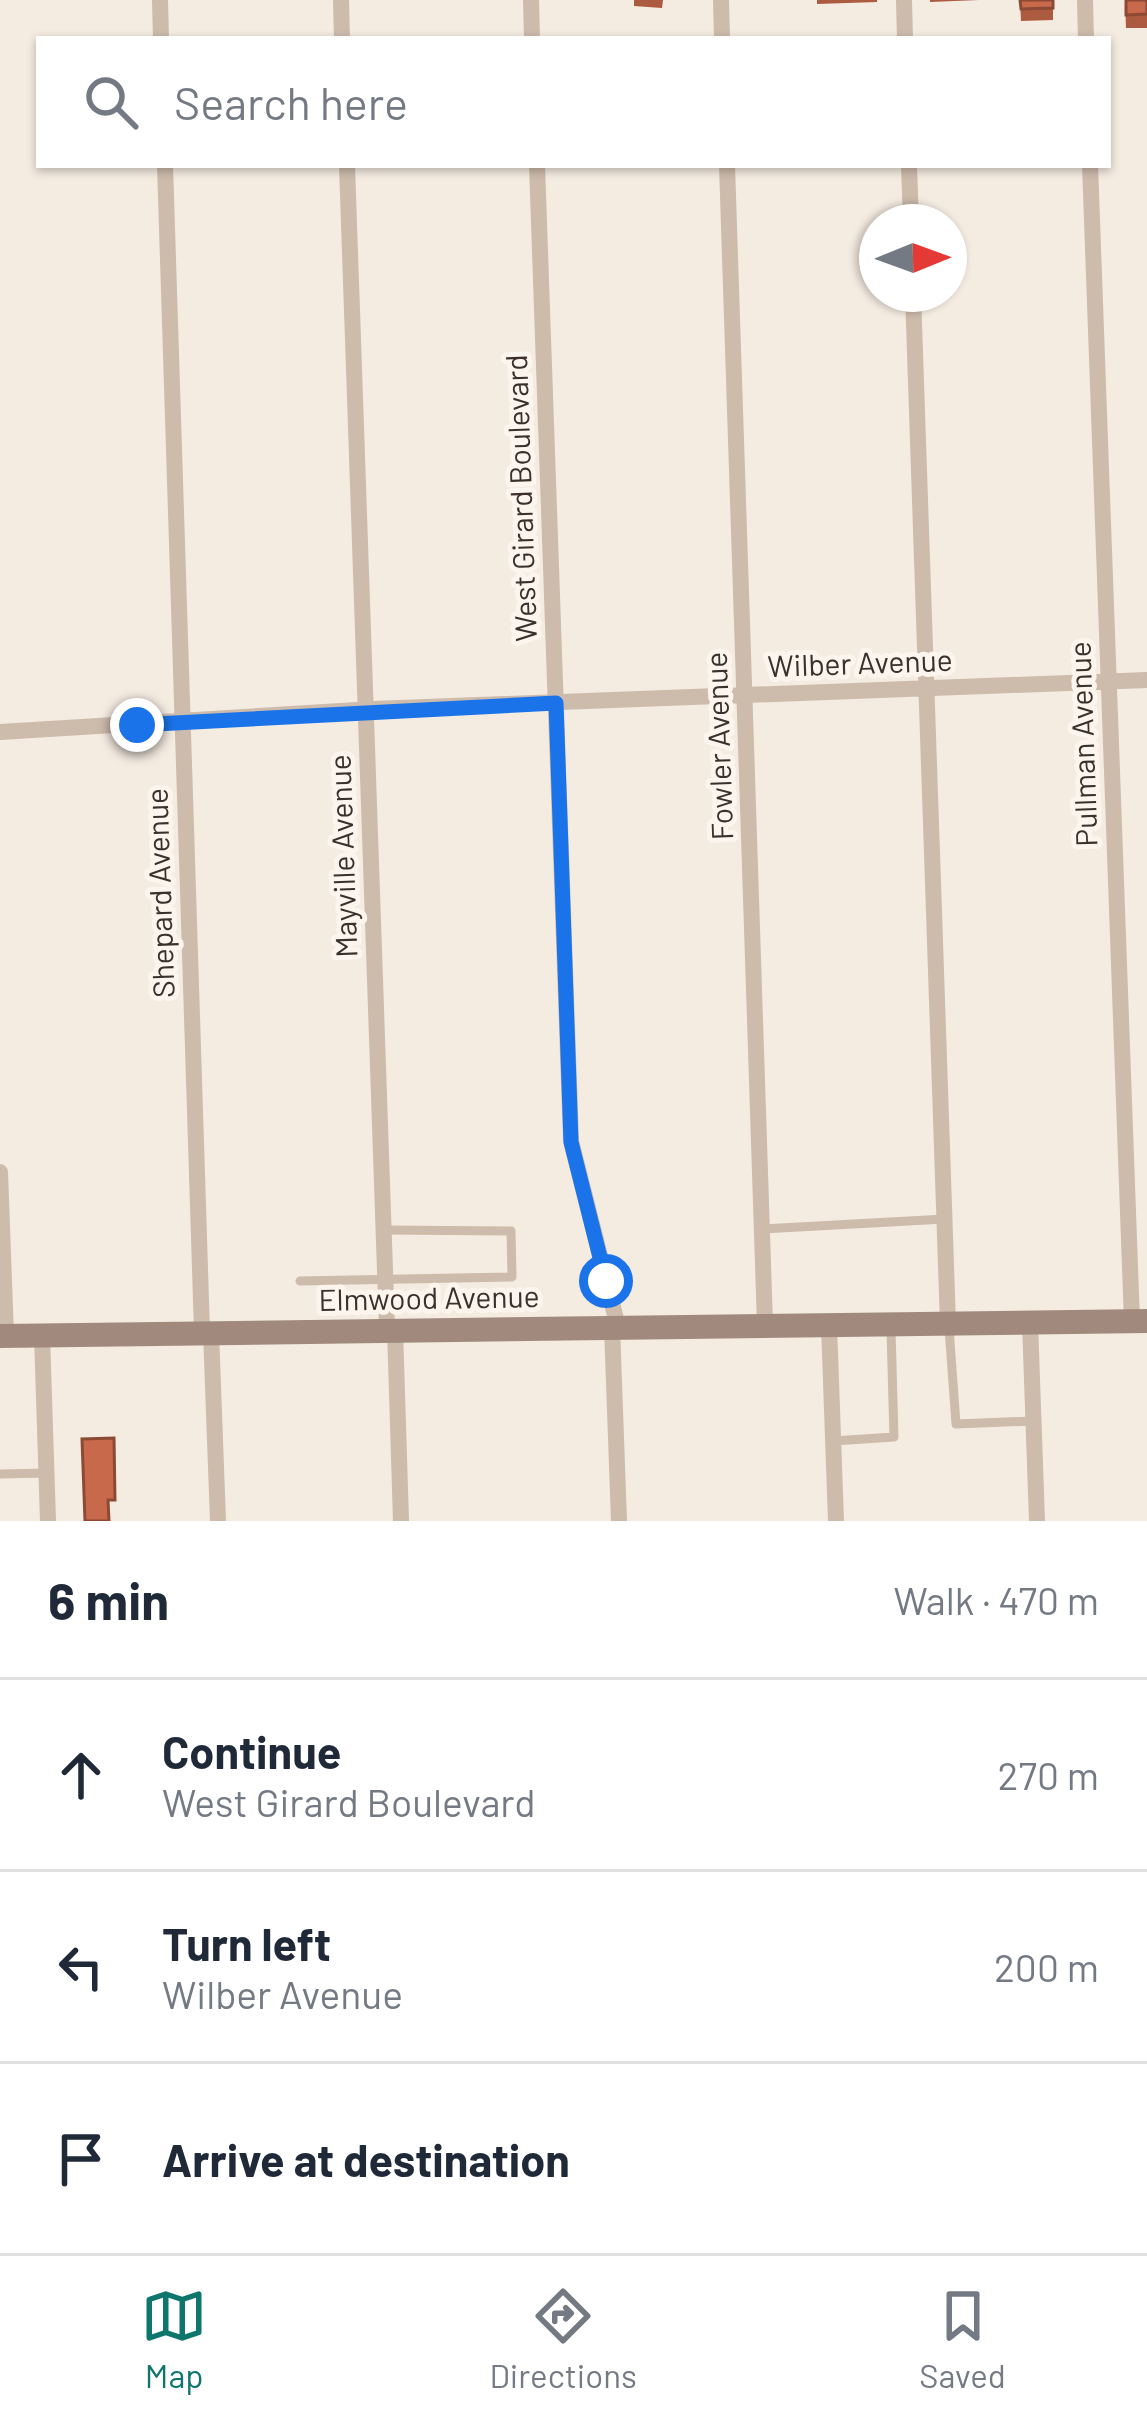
<!DOCTYPE html>
<meta charset="utf-8">
<style>
:root{--surface:#fff;--page:#f2f2f3;--text:#1f2937;--muted:#747a83;--line:#e0e1e3;--accent:#0f766e}
body{margin:0;font-family:Barlow,sans-serif;background:var(--page);color:var(--text)}
.compass{position:absolute;left:859px;top:204px;width:108px;height:108px;border-radius:50%;background:var(--surface);box-shadow:0 3px 9px #0004;rotate:89deg}
.stop{position:absolute;width:36px;height:36px;margin:-27px;border:9px solid #1a73e8;border-radius:50%;background:#fff}
.stop.end{background:#1a73e8;border-color:#fff;box-shadow:0 3px 12px #0008}
.list{margin:0;padding:0;list-style:none}
h2{display:flex;justify-content:space-between;align-items:center;height:156px;margin:0;padding:0 48px;font-size:51px}
h2 small{font-size:39px;font-weight:400;color:var(--muted)}
.list li{display:grid;grid-template-columns:78px 1fr auto;gap:36px;align-items:center;box-sizing:border-box;height:192px;padding:0 48px;border-top:3px solid var(--line)}
.list b{display:block;font-size:45px;white-space:nowrap}
.list p{margin:0;font-size:39px;white-space:nowrap;color:var(--muted)}
.list em{font-size:39px;font-style:normal;color:var(--muted)}
.icon{flex:none;width:66px;height:66px;fill:none;stroke:currentColor;stroke-width:2;stroke-linecap:round;stroke-linejoin:round}
.map{position:relative;flex:none;width:1147px;height:1521px;overflow:hidden}
.search{position:absolute;background:var(--surface);box-shadow:0 3px 9px #0004;left:36px;right:36px;top:36px;height:132px;display:flex;align-items:center;gap:30px;box-sizing:border-box;padding:0 42px;border-radius:0px;color:var(--muted);font-size:45px}
.sheet{height:732px;background:var(--surface)}
nav{display:flex;justify-content:space-around;align-items:center;box-sizing:border-box;height:168px;border-top:3px solid var(--line);background:var(--surface);font-size:33px;color:var(--muted)}
nav a{display:grid;justify-items:center;gap:6px}
nav .on{color:var(--accent)}
.map>svg:first-child{display:block}
.lines{fill:none;stroke-linecap:round;stroke-linejoin:round}
.lane{stroke:#cdbbac;stroke-width:9}
.street{stroke:#cdbbac;stroke-width:16}
.secondary{stroke:#a18a7d;stroke-width:24}
.wall{fill:#ac5a40}
.building{fill:#c8694b;stroke:#8c4a34;stroke-width:3}
.route{stroke:#1a73e8;stroke-width:15}
.labels{text-anchor:middle;stroke-width:10;stroke-linejoin:round;paint-order:stroke}
.street-label{font-size:30px;fill:#3b302b;stroke:#fbf5ee}
</style>
<div class="map">
<svg width="1147" height="1521" viewBox="0 0 1147 1521">
<rect width="100%" height="100%" fill="#f4ebe1"/>
<g class="lines">
<path class="lane" d="M762 1229 945 1219
M300 1281 512 1277 511 1231 383 1230
M949 1328 956 1424 1033 1421
M833 1441 894 1437 891 1330
M0 1474 46 1473"/>
<path class="street" d="M160 0 161 39
M341 0 342 39
M531 0 532 39
M721 0 722 39
M904 0 905 39
M1085 0 1086 39
M165 165 202 1332
M347 165 387 1329
M537 165 571 1141 618 1327
M727 165 765 1325
M909 165 911 222
M1090 165 1132 1322
M913 294 948 1324
M0 732 373 709 1147 680
M0 1172 6 1336
M1030 1323 1037 1521
M829 1325 836 1521
M612 1327 619 1521
M395 1329 401 1521
M211 1332 218 1521
M42 1335 48 1521"/>
<path class="secondary" d="M0 1336 1147 1321"/>
</g>
<path class="wall" d="M634 0H663L662 8 634 6Z
M817 0H877V2L817 4Z
M930 0H979L930 2Z
M1020 0H1053V20L1021 21Z
M1125 0H1147V28H1126Z"/>
<path class="building" d="M1020 0H1053V8L1021 9Z
M1126 0H1147V14L1126 15Z
M114 1438 115 1500H108L109 1521H85L82 1439Z"/>
<g class="lines">
<path class="route" d="M137 725 556 703 571 1142 606 1281"/>
</g>
<g class="labels">
<g class="street-label">
<text transform="translate(522 498) rotate(-92)" y="10">West Girard Boulevard</text>
<text transform="translate(860 664) rotate(-2)" y="10">Wilber Avenue</text>
<text transform="translate(1084 744) rotate(-92)" y="10">Pullman Avenue</text>
<text transform="translate(720 746) rotate(-92)" y="10">Fowler Avenue</text>
<text transform="translate(344 856) rotate(-92)" y="10">Mayville Avenue</text>
<text transform="translate(161 893) rotate(-92)" y="10">Shepard Avenue</text>
<text transform="translate(429 1299) rotate(-1)" y="10">Elmwood Avenue</text>
</g>
</g>
</svg>
<svg class="compass" viewBox="-18 -18 36 36"><path d="M0-13l5 13h-10z" fill="#e53935"/><path d="M0 13l5-13h-10z" fill="#747a83"/></svg>
<div class="stop" style="left:606px;top:1281px"></div>
<div class="stop end" style="left:137px;top:725px"></div>
<div class="search"><svg class="icon" aria-label="search" viewBox="0 0 24 24"><circle cx="10" cy="10" r="6"/><path d="M15 15l6 6"/></svg>Search here</div>
</div>
<section class="sheet">
<h2>6 min<small>Walk · 470 m</small></h2>
<ul class="list">
<li><svg class="icon" aria-label="ahead" viewBox="0 0 24 24"><path d="M12 20V5M6 11l6-6 6 6"/></svg><div><b>Continue</b><p>West Girard Boulevard</p></div><em>270 m</em></li>
<li><svg class="icon" aria-label="left" viewBox="0 0 24 24"><path d="M17 20v-9H6M10 6l-5 5 5 5"/></svg><div><b>Turn left</b><p>Wilber Avenue</p></div><em>200 m</em></li>
<li><svg class="icon" aria-label="arrive" viewBox="0 0 24 24"><path d="M6 21V4h12l-3 4 3 4H6"/></svg><div><b>Arrive at destination</b></div></li>
</ul>
</section>
<nav>
<a class="on"><svg class="icon" aria-label="map" viewBox="0 0 24 24"><path d="M3 6l6-2 6 2 6-2v14l-6 2-6-2-6 2zM9 4v14M15 6v14"/></svg>Map</a>
<a><svg class="icon" aria-label="directions" viewBox="0 0 24 24"><path d="M12 3l9 9-9 9-9-9zM9 14v-3h6M13 9l2 2-2 2"/></svg>Directions</a>
<a><svg class="icon" aria-label="saved" viewBox="0 0 24 24"><path d="M7 4h10v16l-5-4-5 4z"/></svg>Saved</a>
</nav>
